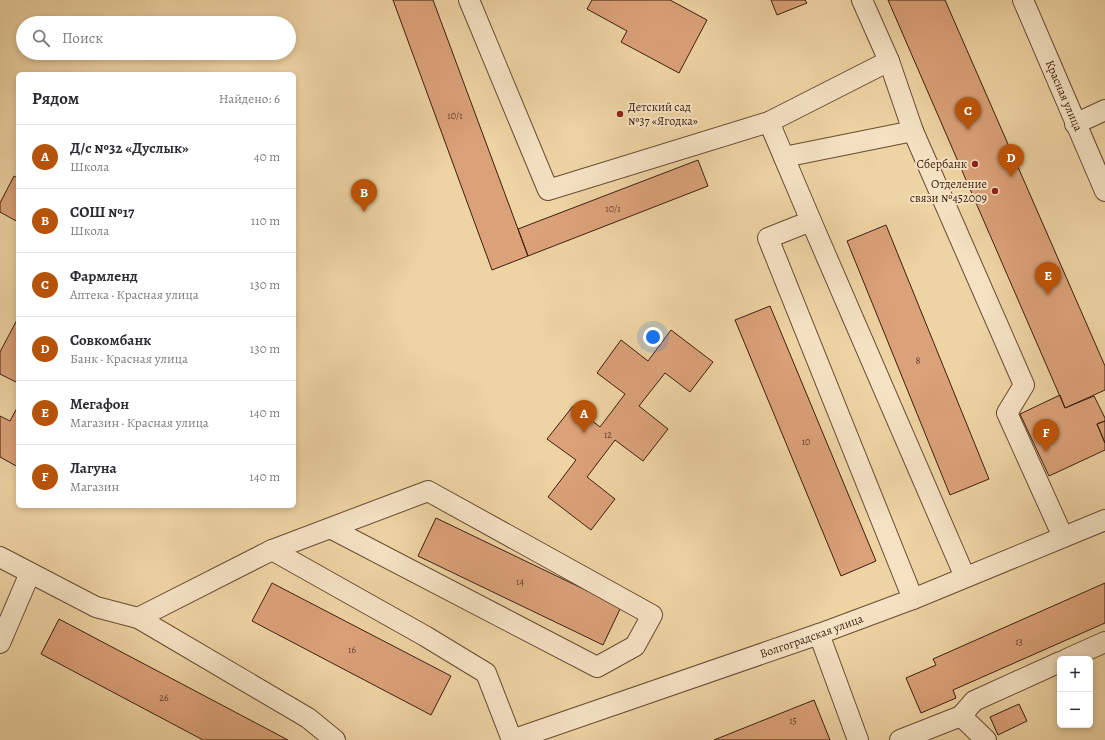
<!DOCTYPE html>
<html lang="ru">
<meta charset="utf-8">
<style>
:root{--surface:#fff;--page:#f2f2f3;--text:#2b2b33;--muted:#7c7c81;--line:#e1e1e2;--accent:#b45309}
body{margin:0;font-family:Alegreya,serif;background:var(--page);color:var(--text)}
.controls{position:absolute;right:12px;bottom:12px;display:grid;overflow:hidden;border-radius:6px;box-shadow:0 2px 6px #0003}
.controls button{width:36px;height:36px;display:grid;place-items:center;padding:0;border:0;border-bottom:1px solid var(--line);background:var(--surface);color:var(--text);font:20px sans-serif}
.you{position:absolute;left:653px;top:337px;width:14px;height:14px;margin:-10px;border:3px solid #fff;border-radius:50%;background:#1a73e8;box-shadow:0 0 0 6px #1a73e833}
.badge{display:grid;place-items:center;width:26px;height:26px;border-radius:50%;background:var(--accent);color:#fff;font-size:13px;font-weight:700}
.pin{position:absolute;translate:-50% -33px;filter:drop-shadow(0 1px 2px #0008)}
.pin::after{content:'';position:absolute;top:21px;width:14px;height:12px;background:inherit;clip-path:polygon(0 0,100% 0,50% 100%)}
.list{margin:0;padding:0;list-style:none}
h2{display:flex;justify-content:space-between;align-items:center;height:52px;margin:0;padding:0 16px;font-size:17px}
h2 small{font-size:13px;font-weight:400;color:var(--muted)}
.list li{display:grid;grid-template-columns:26px 1fr auto;gap:12px;align-items:center;box-sizing:border-box;height:64px;padding:0 16px;border-top:1px solid var(--line)}
.list b{display:block;font-size:15px;white-space:nowrap}
.list p{margin:0;font-size:13px;white-space:nowrap;color:var(--muted)}
.list em{font-size:13px;font-style:normal;color:var(--muted)}
.icon{flex:none;width:22px;height:22px;fill:none;stroke:currentColor;stroke-width:2;stroke-linecap:round;stroke-linejoin:round}
.map{position:relative;flex:none;width:1105px;height:740px;overflow:hidden}
.search{position:absolute;background:var(--surface);box-shadow:0 2px 6px #0003;left:16px;top:16px;width:280px;height:44px;display:flex;align-items:center;gap:10px;box-sizing:border-box;padding:0 14px;border-radius:22px;color:var(--muted);font-size:15px}
.panel{position:absolute;background:var(--surface);box-shadow:0 2px 6px #0003;left:16px;top:72px;width:280px;height:436px;border-radius:6px}
.map>svg:first-child{display:block}
.building{fill:#dba178;stroke:#3d1e10}
.lines{fill:none;stroke-linecap:round;stroke-linejoin:round}
.minor-casing{stroke:#694b35;stroke-width:22}
.minor{stroke:#f4e2c3;stroke-width:20}
.poi-dot{fill:#8f2418;stroke:#f4e2c3;stroke-width:1.5}
.labels{text-anchor:middle;stroke-width:4;stroke-linejoin:round;paint-order:stroke}
.number-label{font-size:10px;fill:#643f2a}
.street-label{font-size:12px;fill:#3d1e10;stroke:#f4e2c3}
.poi-label{font-size:12px;fill:#3d1e10;stroke:#f4e2c3;text-anchor:end}
</style>
<div class="map">
<svg width="1105" height="740" viewBox="0 0 1105 740">
<rect width="100%" height="100%" fill="#eed3a3"/>
<filter id="stains"><feTurbulence type="fractalNoise" baseFrequency=".005" numOctaves="4"/><feColorMatrix values="0 0 0 0 .2 0 0 0 0 .09 0 0 0 0 .02 0 0 0 .5 -.17"/></filter>
<radialGradient id="worn" r=".72"><stop offset=".6" stop-color="#630" stop-opacity="0"/><stop offset="1" stop-color="#630" stop-opacity=".3"/></radialGradient>
<path class="building" d="M393 0H433L528 256 492 270Z
M592 0H670L707 20 679 73 621 42 627 31 587 9Z
M771 0H805L807 3 777 15Z
M888 0H945L1105 366V390L1065 408Z
M698 160 708 186 528 256 518 229Z
M14 176 18 178V222L0 212V203Z
M886 225 989 479 950 495 847 241Z
M770 306 876 561 841 576 735 320Z
M18 318V383L0 374V352Z
M671 330 713 362 690 392 665 373 639 406 668 429 643 461 615 440 587 477 615 499 591 530 548 497 576 460 547 439 573 406 600 427 625 394 597 373 621 340 648 361Z
M1060 395 1065 408 1094 396 1105 418V421L1097 424 1105 443V450L1049 476 1020 414Z
M18 406V467L0 457V416L10 421Z
M1105 421V443L1097 424Z
M436 518 621 607 603 645 418 556Z
M272 583 451 676 431 715 252 621Z
M1105 583V623L953 690 956 698 921 713 906 678 936 665 933 659Z
M59 619 288 740H203L41 654Z
M814 700 830 740H714Z
M1019 704 1027 721 998 735 990 717Z"/>
<g class="lines">
<g class="minor-casing">
<g id="minor">
<path d="M469 0 548 190 769 122 811 221"/>
<path d="M862 0 889 61 913 131 1024 385 1007 413 1063 537"/>
<path id="s1" d="M1023 0 1105 191"/>
<path d="M769 122 889 61"/>
<path d="M1075 124 1105 110"/>
<path d="M784 157 913 131"/>
<path d="M272 550 428 491 652 615 635 646 597 667 330 528"/>
<path d="M0 557 96 607 138 618 272 550 425 636 486 673 512 740"/>
<path d="M913 599 768 238 811 221 965 577"/>
<path d="M138 618 308 718 335 740"/>
<path d="M819 634 858 740"/>
<path d="M0 643 30 573"/>
<path d="M1067 659 1105 642"/>
<path d="M961 716 986 740"/>
<path id="s2" d="M512 740 819 634 913 599 1105 520"/>
<path d="M900 740 961 716 974 701 1060 662"/>
</g>
</g>
<use href="#minor" class="minor"/>
</g>
<g class="poi-dot">
<circle cx="620" cy="114" r="4"/>
<circle cx="975" cy="164" r="4"/>
<circle cx="995" cy="191" r="4"/>
</g>
<g class="labels">
<g class="number-label">
<text x="455" y="119">10/1</text>
<text x="613" y="212">10/1</text>
<text x="918" y="364">8</text>
<text x="608" y="438">12</text>
<text x="806" y="445">10</text>
<text x="520" y="585">14</text>
<text x="1019" y="645">13</text>
<text x="352" y="653">16</text>
<text x="164" y="701">26</text>
<text x="793" y="724">15</text>
</g>
<g class="street-label">
<text dy="4" stroke="none"><textPath href="#s1" startOffset="104">Красная улица</textPath></text>
<text dy="4" stroke="none"><textPath href="#s2" startOffset="317">Волгоградская улица</textPath></text>
</g>
<g class="poi-label">
<text x="628" y="111" text-anchor="start">Детский сад<tspan x="628" dy="14">№37 «Ягодка»</tspan></text>
<text x="967" y="168">Сбербанк</text>
<text x="987" y="188">Отделение<tspan x="987" dy="14">связи №452009</tspan></text>
</g>
</g>
<rect width="100%" height="100%" filter="url(#stains)"/>
<rect width="100%" height="100%" fill="url(#worn)"/>
</svg>
<div class="controls">
<button>+</button>
<button>−</button>
</div>
<div class="you"></div>
<div class="pin badge" style="left:584px;top:433px">A</div>
<div class="pin badge" style="left:364px;top:212px">B</div>
<div class="pin badge" style="left:968px;top:130px">C</div>
<div class="pin badge" style="left:1011px;top:177px">D</div>
<div class="pin badge" style="left:1048px;top:295px">E</div>
<div class="pin badge" style="left:1046px;top:452px">F</div>
<div class="search"><svg class="icon" aria-label="search" viewBox="0 0 24 24"><circle cx="10" cy="10" r="6"/><path d="M15 15l6 6"/></svg>Поиск</div>
<section class="panel">
<h2>Рядом<small>Найдено: 6</small></h2>
<ul class="list">
<li><span class="badge">A</span><div><b>Д/с №32 «Дуслык»</b><p>Школа</p></div><em>40 m</em></li>
<li><span class="badge">B</span><div><b>СОШ №17</b><p>Школа</p></div><em>110 m</em></li>
<li><span class="badge">C</span><div><b>Фармленд</b><p>Аптека · Красная улица</p></div><em>130 m</em></li>
<li><span class="badge">D</span><div><b>Совкомбанк</b><p>Банк · Красная улица</p></div><em>130 m</em></li>
<li><span class="badge">E</span><div><b>Мегафон</b><p>Магазин · Красная улица</p></div><em>140 m</em></li>
<li><span class="badge">F</span><div><b>Лагуна</b><p>Магазин</p></div><em>140 m</em></li>
</ul>
</section>
</div>
